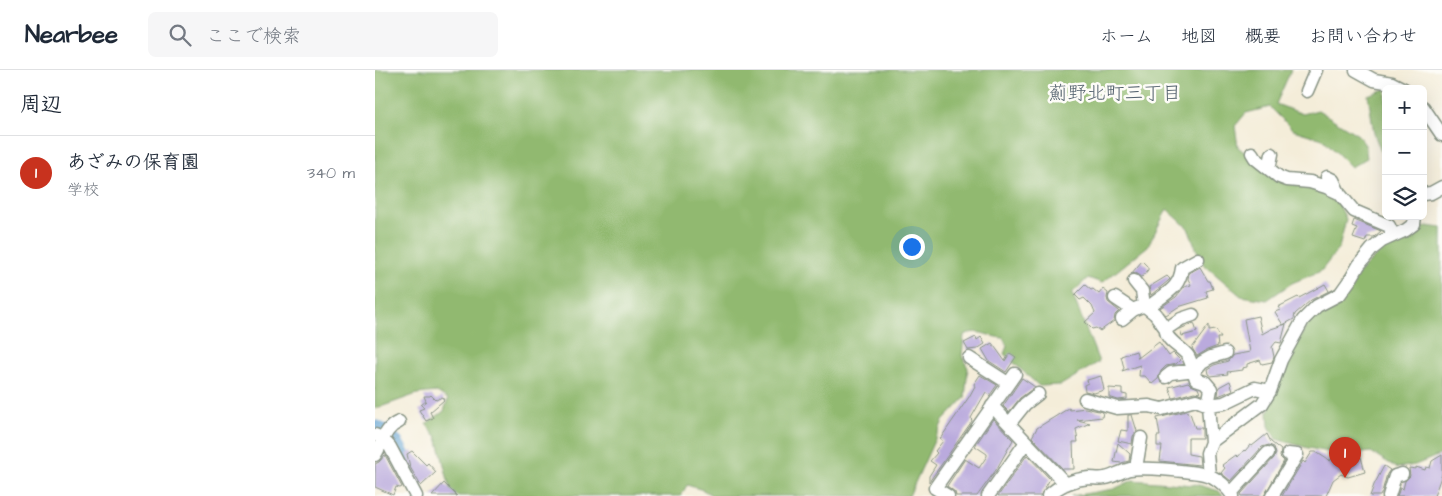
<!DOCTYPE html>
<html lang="ja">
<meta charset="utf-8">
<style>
:root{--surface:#fff;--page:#f6f6f7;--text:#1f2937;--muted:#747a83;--line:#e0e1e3;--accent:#c8321e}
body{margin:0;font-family:"Architects Daughter","Klee One",sans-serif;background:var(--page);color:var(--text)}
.controls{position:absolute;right:15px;top:15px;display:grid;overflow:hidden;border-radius:8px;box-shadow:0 5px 20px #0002}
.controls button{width:45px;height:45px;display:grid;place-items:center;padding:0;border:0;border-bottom:1px solid var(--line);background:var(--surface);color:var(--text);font:25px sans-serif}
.you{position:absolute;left:536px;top:176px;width:18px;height:18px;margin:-12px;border:4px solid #fff;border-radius:50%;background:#1a73e8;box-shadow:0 0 0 8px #1a73e833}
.badge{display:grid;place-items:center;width:32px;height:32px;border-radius:50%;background:var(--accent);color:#fff;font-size:16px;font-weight:700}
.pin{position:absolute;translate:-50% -41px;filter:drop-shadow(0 1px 2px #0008)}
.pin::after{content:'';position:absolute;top:26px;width:18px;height:15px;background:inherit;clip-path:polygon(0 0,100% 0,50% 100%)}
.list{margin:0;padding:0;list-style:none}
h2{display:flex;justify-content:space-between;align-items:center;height:65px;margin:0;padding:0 20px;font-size:21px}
h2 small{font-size:16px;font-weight:400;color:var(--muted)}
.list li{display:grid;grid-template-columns:32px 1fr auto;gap:15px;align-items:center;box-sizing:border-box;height:75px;padding:0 20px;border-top:1px solid var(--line)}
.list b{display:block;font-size:19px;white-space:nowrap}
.list p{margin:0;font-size:16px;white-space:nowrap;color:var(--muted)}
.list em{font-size:16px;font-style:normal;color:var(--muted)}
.icon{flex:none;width:28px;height:28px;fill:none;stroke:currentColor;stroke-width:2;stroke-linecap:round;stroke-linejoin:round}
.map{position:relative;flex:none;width:1067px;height:426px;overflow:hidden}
header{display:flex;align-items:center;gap:30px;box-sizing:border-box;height:70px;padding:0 25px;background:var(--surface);border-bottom:1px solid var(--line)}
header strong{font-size:24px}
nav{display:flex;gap:28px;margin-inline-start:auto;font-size:18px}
.search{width:350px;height:45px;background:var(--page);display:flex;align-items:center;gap:12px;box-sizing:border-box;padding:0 18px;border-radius:8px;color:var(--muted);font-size:19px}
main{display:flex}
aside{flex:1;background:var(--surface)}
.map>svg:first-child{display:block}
.forest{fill:#91b96f;stroke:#587b52}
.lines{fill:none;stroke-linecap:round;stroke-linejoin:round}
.river{stroke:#5ea0d1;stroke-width:18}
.building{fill:#baaadd}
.minor-casing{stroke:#8a9586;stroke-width:15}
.minor{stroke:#fff;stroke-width:12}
.labels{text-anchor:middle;stroke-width:5;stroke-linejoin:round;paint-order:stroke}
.neighbourhood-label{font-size:19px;fill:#55636f;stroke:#fdfcf7}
</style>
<header>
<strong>Nearbee</strong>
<div class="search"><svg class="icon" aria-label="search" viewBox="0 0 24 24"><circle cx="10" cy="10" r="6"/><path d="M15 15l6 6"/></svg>ここで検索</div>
<nav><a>ホーム</a><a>地図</a><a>概要</a><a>お問い合わせ</a></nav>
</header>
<main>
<aside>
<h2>周辺<small></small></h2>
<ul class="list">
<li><span class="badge">1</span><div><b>あざみの保育園</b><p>学校</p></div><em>340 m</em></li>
</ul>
</aside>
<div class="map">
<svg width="1067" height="426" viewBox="0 0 1067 426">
<rect width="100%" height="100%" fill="#fdfcf7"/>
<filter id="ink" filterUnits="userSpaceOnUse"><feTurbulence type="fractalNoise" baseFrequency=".02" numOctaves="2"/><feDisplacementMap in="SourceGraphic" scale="10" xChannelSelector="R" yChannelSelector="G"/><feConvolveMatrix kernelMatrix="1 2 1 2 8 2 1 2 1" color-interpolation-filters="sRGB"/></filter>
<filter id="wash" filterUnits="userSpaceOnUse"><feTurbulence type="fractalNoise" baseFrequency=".0096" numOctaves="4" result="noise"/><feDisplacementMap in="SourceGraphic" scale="20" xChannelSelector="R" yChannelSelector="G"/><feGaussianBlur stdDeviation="1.12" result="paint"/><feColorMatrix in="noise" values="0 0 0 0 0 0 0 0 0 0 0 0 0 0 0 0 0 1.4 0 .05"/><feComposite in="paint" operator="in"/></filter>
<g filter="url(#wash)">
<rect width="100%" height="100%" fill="#f4edd9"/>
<path class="forest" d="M0 0H916L901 34 928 44 943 40 983 65 990 75 992 88 976 97 948 69 918 60 895 37 871 43 860 56 863 77 893 101 959 124 971 149 964 178 946 201 917 213 892 230 866 226 827 193 813 158 792 139 773 176 727 213 713 208 697 223 724 292 686 315 664 316 629 284 632 276 628 268C613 267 604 258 589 265L587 286 593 298 590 328 568 351 534 426H338L328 420 312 415 306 426H77L62 367 51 354 69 341 73 329 62 322 42 324 0 339Z
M1021 15 1030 19H1011V96L999 63 993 25Z
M1052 156 1067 158V384L1040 395 1022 398 996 382 970 385 933 378 901 369 894 356 893 342 910 292 935 251 1014 173Z
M758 410 818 415 820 414 844 421 848 426H696L739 419Z"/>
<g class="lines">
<path class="river" d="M0 359C18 366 24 379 31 396"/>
</g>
<g id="blocks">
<path class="building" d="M979 150 1006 161 999 167H992L990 172 978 168 982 158 977 156Z
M767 191 773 197V200L767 207 761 203 756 204Z
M825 197 833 211H835L838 219 831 221 833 228 803 237 791 245 785 238 801 227 809 217 816 215 813 209 814 203Z
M792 206 795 209 793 211 776 225 774 217Z
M950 214 954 221 936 230 920 244 919 249 908 255 900 242 905 240 903 237 923 227 924 228Z
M710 215 716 220 718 219 724 224 728 219 733 223 732 228 733 232 744 241 740 245 739 251 725 261 721 258 717 259 710 252 720 243 717 236 709 228 705 230 700 225Z
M883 246 887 264 896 259 911 254 906 273 901 272 897 277 899 287 897 292 887 294 885 290 872 294V297L867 298V300L852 302 853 304 836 306 833 304 832 299 839 295 853 291 858 285 875 282 869 249Z
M819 253 822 262 807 266 805 259Z
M834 255V261L841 260 846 268H842L843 276 832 280 822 286 817 278Z
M601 267 602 270 606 267 610 274 602 279 593 280 589 273Z
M784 272 794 286 798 283 805 290 801 294 791 296 786 301 783 309 777 314 770 306H764L765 295 747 301 749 298 746 286 761 281 763 288Z
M617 273 630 291 635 283 641 287 631 302 614 291 607 279Z
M605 305 622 315 615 325 611 322 596 348 597 351 554 412V406L561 395 555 391 562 383 560 381 568 371 565 369 594 327 600 316 599 314Z
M726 306 729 320 719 323 710 321 709 315 713 313 712 310Z
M647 308 660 317 645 328 634 342 628 336Z
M855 311 858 320 843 326 844 317Z
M813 312 816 315 823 318 825 323 819 322 798 328 794 317Z
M734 318 747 319V324L752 325V329L743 330 734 327Z
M56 325 61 330 67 327 69 330 55 342 58 348 51 351 44 340 49 338 46 335 51 331 49 326H55Z
M694 338 695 340 710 338 728 342 727 347 702 350 715 353 701 359 703 372H698L699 399H688L657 367 662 358Z
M812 341 813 344 815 343 820 358H827V368H813V384L824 386 825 395 785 391 787 376H782V366H785L782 348Z
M753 345H757L762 361 758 366 757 374 743 371 746 360 753 361Z
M618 349 638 370 621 400 602 426H581L580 422 572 416 590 389 604 398 612 386V384L600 376Z
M892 364 896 372 906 380 905 387 909 391 889 426H867L866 424 899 388 901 384 899 377 894 375 887 377 856 411 846 403 850 398 847 395 861 385 863 387 869 380 870 381 875 375 877 376Z
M743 373 755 384 754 391 746 393 739 392Z
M37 381 51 395 53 393 61 402 46 416 35 397 32 384Z
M937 382H941L955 391 957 388 963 393 986 387 990 402 973 407 966 404 958 410 951 426H907L928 391 930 393Z
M10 385 27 417 25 418 21 417 18 425 0 417V394L4 392Z
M652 385 675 409 665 426H623Z
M1067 385V404L1059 426H1022L1025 418 1028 419 1030 411 1035 406 1034 398 1041 399V397L1050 400 1051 397 1055 398 1057 391Z
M1009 396 1015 400 1012 404 1007 422 1005 426H995L999 415Z
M69 413 82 426H57Z"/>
</g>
</g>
<g filter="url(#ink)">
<use href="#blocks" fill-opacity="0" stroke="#8a9586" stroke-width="1"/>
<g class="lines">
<g class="minor-casing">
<path id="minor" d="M981 0 999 10 1017 13 1029 19
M932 21 941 0
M1048 37 1067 65
M877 83 880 88 904 107 912 110 935 112 951 117 964 123 979 141 1014 156 1018 165
M894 99 897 84
M952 107 958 110 964 123
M1048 124 1056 123 1067 117
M759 211 767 221 769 235
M740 228 758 240 769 235 780 244 791 259C790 271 807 277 813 286 817 293 818 301 821 309L830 312 836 319 833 335 836 372 832 383 834 405
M774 237C789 223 804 221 807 198L823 189
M747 249 758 240
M791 259 806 249 818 245
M594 288 633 313
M791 307 796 303 820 300 827 292 836 287 850 283
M710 329 742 338 774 336 787 339 821 330 833 335 849 333 880 318 895 321
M617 336 691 414
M634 354 650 334 663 324
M0 365 7 368 15 377 41 426
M836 372 887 334 895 321 906 290 928 250 942 236 965 224 977 207 984 195 997 179 1007 171 1031 160 1039 154 1040 146
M0 385C8 373 9 358 24 352
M761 398 766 368
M856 423 893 383
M573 426 560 418 640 304
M613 426 651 372
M673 426C684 415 700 409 714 408 719 408 725 409 730 408 738 407 746 401 755 399 767 397 823 401 835 406 843 409 853 418 858 426
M897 426 922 385 913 384
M1014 426 1020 406 1027 404"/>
</g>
<use href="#minor" class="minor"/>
</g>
</g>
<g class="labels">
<g class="neighbourhood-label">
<text x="740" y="29">薊野北町三丁目</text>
</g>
</g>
</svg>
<div class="controls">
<button>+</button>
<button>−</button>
<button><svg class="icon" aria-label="layers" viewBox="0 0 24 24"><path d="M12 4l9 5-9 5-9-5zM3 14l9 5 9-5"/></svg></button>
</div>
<div class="you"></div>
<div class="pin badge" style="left:970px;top:408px">1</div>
</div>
</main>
